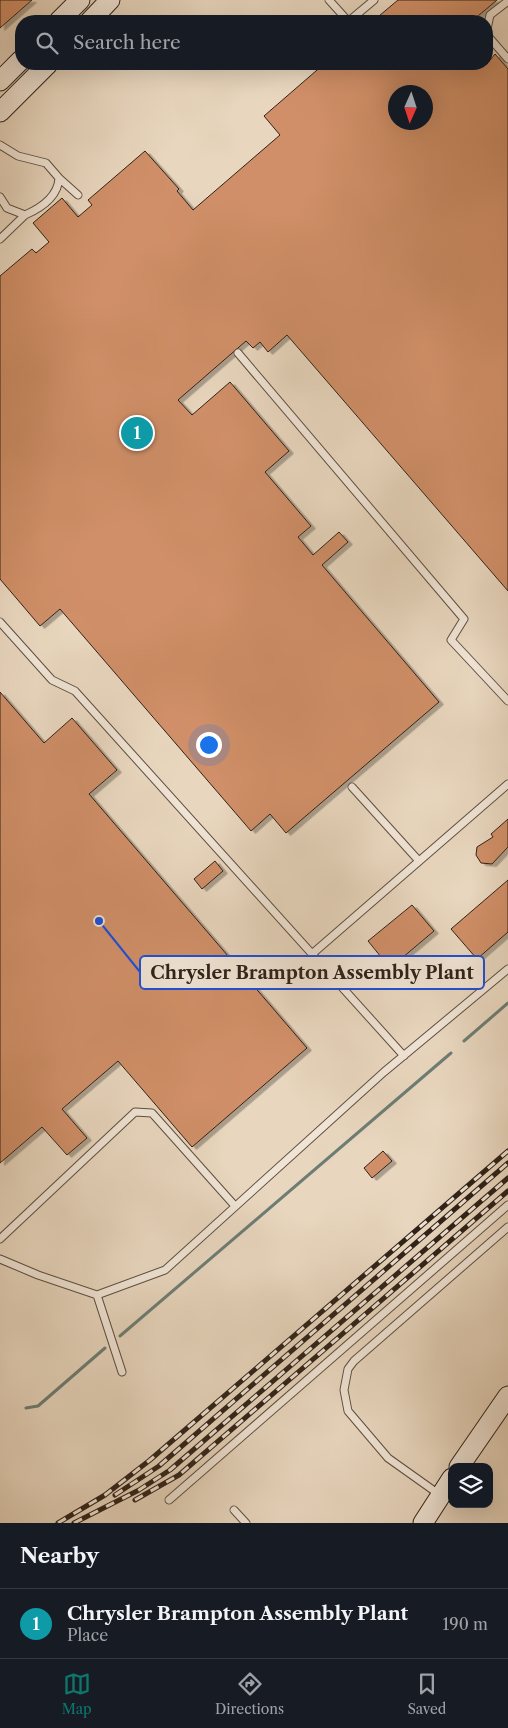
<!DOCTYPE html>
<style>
:root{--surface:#171b24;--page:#242831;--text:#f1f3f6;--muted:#9ea1a6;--line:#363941;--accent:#0f766e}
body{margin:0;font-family:"Libre Caslon Text",serif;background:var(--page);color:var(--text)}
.controls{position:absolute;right:15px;bottom:15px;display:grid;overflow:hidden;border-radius:10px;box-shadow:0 5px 20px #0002}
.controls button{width:45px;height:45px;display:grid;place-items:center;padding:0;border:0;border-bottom:1px solid var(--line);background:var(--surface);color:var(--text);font:25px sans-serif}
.compass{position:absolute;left:388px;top:85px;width:45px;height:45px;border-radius:50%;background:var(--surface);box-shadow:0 5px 20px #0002;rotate:183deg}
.you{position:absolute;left:208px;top:744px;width:18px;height:18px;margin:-12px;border:4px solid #fff;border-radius:50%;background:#1a73e8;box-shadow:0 0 0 8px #1a73e833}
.badge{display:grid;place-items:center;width:32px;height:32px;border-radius:50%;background:var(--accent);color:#fff;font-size:16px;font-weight:700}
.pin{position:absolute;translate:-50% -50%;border:2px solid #fff;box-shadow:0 1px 5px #0006}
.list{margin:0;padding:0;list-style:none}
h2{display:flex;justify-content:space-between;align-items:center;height:65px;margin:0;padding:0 20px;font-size:21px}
h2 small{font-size:16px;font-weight:400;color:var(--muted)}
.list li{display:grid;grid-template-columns:32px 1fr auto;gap:15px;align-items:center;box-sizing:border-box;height:70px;padding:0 20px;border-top:1px solid var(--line)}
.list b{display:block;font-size:19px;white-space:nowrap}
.list p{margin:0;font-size:16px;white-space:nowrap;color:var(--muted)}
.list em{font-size:16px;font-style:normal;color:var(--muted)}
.icon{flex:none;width:28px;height:28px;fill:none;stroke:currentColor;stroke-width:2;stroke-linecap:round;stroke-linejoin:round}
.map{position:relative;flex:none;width:508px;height:1523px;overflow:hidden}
.search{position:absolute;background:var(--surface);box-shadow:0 5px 20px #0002;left:15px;right:15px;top:15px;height:55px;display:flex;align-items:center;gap:12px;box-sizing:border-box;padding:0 18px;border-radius:20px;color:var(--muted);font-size:19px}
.sheet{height:135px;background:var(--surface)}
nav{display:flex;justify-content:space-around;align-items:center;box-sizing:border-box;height:70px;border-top:1px solid var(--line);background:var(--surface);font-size:14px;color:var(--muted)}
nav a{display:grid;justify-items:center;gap:2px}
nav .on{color:var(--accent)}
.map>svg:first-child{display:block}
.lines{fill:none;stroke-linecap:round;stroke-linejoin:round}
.stream{stroke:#6d7d74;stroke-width:3}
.building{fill:#d08f67;stroke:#2f2219;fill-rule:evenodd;filter:url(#shadow)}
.service-casing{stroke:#5d4f42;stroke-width:9}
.secondary-casing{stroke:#2f2219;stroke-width:21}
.service{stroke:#f0e4d5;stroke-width:7}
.secondary{stroke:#f0e4d5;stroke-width:19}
.rail-casing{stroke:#2f2219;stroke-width:5}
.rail{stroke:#f0e4d5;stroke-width:3;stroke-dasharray:9;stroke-linecap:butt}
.leader{fill:none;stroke:#1d4ed8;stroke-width:2}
.callout-dot{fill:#1d4ed8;stroke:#f0e4d5;stroke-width:2}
.callout{fill:#f0e4d5;stroke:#1d4ed8;stroke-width:2}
.callout-label{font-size:18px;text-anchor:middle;font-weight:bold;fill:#2f2219}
</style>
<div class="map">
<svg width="508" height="1523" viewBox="0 0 508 1523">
<defs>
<filter id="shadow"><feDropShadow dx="4.5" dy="2.5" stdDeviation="0" flood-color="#0004"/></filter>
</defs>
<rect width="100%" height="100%" fill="#e8d6be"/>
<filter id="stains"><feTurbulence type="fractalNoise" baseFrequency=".004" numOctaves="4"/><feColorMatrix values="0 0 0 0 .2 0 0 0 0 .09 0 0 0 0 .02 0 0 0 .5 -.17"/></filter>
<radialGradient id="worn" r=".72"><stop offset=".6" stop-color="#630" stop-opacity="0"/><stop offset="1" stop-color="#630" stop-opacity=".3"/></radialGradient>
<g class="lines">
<path class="stream" d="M464 1041 508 1003
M120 1336 451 1053
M26 1408 38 1406 105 1348"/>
</g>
<path class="building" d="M0 0H32L0 28Z
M398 0H497L472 21H373Z
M495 54 508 69V591L287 335 268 352 260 342 253 348 246 341 178 400 192 415 230 382 289 451 265 472 311 526 298 537 313 555 339 532 348 542 322 565 439 702 286 833 270 814 251 831 60 609 40 626 0 579V276L32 249 36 253 49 242 33 223 62 198 78 217 92 205 88 200 145 151 179 189 177 191 193 210 280 135 264 116 324 64H487ZM396 92H426V122H396Z
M0 692 44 743 72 718 117 770 89 794 307 1048 192 1147 118 1061 62 1109 87 1138 67 1155 42 1127 0 1163Z
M508 819V847L492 864 481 863 476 855 477 847 493 837 491 834Z
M215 861 223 871 202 889 194 879Z
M508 880V932L477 959 451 929Z
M412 905 434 931 390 968 368 941Z
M383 1151 392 1161 372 1178 364 1168Z"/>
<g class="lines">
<g class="service-casing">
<path id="service" d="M329 0 348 21
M349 21 374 0
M487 29 490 15 508 1
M487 35 508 59
M0 145 18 156 46 163 59 178C58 196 41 208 25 215L7 208 0 197
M59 178 78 195
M0 239 25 215
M238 353 464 619 451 640 508 701
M0 622 52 680 75 691 404 1056
M352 787 419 861
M312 954 508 784
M0 1239 135 1112 152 1113 235 1206
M0 1259 38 1275 97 1295 165 1270 384 1072 508 969
M97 1295 122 1372
M440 1495 388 1458 348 1411 344 1390 348 1369 354 1361 508 1227
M169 1500 508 1205
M234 1510 246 1523"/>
</g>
<g class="secondary-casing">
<path id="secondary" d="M59 21 80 0
M90 21 110 0
M0 81 21 60
M0 112 48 64
M459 1467 508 1396
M423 1523 452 1478"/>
</g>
<use href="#service" class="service"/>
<use href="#secondary" class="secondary"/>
<g class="rail-casing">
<path id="rail" d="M115 1495 159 1466 508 1163
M135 1500 179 1475 508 1191
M58 1523 105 1495 150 1460 508 1151
M74 1523 139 1490 170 1470 508 1178"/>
</g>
<use href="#rail" class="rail"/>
</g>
<path class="leader" d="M99 921L140 972"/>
<circle class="callout-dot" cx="99" cy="921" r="5"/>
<rect class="callout" x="140" y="956" width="344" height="33" rx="5"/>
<g class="callout-label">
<text x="312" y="979">Chrysler Brampton Assembly Plant</text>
</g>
<rect width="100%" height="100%" filter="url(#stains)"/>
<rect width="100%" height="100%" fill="url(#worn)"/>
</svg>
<div class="controls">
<button><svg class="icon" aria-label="layers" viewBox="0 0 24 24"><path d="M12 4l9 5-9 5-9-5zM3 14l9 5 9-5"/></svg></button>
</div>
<svg class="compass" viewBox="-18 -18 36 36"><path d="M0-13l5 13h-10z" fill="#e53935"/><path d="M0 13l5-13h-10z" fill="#9ea1a6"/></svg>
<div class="you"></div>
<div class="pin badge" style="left:137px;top:433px;background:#0f9aa8">1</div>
<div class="search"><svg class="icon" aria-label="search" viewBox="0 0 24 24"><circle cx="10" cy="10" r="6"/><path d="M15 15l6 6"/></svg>Search here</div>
</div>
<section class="sheet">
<h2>Nearby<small></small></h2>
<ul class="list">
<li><span class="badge" style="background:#0f9aa8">1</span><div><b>Chrysler Brampton Assembly Plant</b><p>Place</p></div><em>190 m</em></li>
</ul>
</section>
<nav>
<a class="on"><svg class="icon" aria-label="map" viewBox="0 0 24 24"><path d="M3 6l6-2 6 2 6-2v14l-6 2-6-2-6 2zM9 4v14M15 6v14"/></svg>Map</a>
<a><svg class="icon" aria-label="directions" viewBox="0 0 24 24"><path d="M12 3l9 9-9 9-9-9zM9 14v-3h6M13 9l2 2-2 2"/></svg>Directions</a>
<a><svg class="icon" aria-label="saved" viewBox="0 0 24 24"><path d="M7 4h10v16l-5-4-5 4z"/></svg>Saved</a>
</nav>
